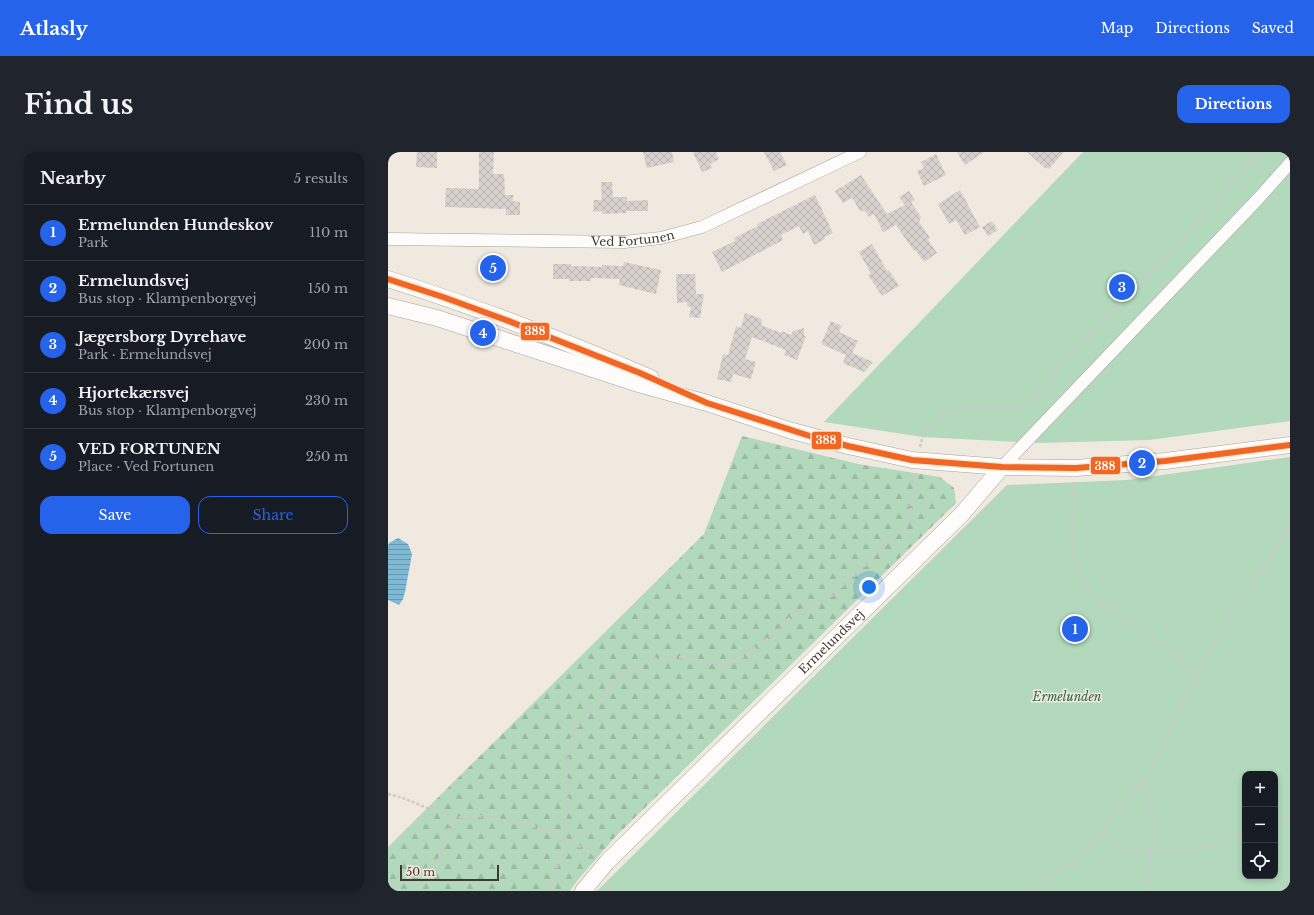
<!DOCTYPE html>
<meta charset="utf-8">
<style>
:root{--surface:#171b24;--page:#20242c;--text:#f1f3f6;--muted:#9ea1a6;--line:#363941;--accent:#2563eb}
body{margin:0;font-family:"Libre Baskerville",serif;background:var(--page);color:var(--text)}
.controls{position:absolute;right:12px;bottom:12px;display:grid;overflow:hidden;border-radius:8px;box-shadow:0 2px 6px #0003}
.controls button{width:36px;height:36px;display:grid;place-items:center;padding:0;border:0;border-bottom:1px solid var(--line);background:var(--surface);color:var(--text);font:20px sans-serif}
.scale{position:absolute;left:12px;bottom:10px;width:99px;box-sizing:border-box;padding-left:4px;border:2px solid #3e3933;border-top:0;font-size:11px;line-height:14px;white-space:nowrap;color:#3e3933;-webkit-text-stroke:3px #f5ead9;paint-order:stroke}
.you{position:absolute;left:481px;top:435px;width:14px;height:14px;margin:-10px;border:3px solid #fff;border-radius:50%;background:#1a73e8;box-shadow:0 0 0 6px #1a73e833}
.badge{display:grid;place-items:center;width:26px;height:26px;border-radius:50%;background:var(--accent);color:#fff;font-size:13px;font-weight:700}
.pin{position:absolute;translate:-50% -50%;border:2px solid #fff;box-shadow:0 1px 4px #0006}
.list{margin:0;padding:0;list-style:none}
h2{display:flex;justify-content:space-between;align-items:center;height:52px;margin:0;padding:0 16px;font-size:17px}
h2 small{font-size:13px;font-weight:400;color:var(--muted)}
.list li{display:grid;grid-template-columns:26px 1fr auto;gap:12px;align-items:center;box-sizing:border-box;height:56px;padding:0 16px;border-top:1px solid var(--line)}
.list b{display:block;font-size:15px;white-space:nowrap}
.list p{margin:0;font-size:13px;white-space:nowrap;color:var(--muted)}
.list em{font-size:13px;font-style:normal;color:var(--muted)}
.actions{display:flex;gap:8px;padding:12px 16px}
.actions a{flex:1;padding:9px 0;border:1px solid var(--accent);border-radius:12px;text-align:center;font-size:14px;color:var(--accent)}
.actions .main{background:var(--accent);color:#fff}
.icon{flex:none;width:22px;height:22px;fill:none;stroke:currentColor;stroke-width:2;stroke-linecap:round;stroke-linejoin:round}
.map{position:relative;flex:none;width:902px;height:739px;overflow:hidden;border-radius:12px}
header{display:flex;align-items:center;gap:24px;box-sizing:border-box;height:56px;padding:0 20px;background:var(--accent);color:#fff}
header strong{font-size:19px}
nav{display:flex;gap:22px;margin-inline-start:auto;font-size:14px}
.intro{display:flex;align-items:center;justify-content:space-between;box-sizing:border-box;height:96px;padding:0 24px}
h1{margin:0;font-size:28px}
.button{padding:10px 18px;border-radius:12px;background:var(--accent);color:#fff;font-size:14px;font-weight:700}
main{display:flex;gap:24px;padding:0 24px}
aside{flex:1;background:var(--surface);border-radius:12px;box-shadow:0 2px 6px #0003}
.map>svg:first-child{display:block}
.forest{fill:url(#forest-firs)}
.park{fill:#b2d9bc;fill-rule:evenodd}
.water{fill:url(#water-rules)}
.building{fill:url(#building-cross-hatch)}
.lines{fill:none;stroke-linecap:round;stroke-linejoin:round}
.street-casing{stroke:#a7a39b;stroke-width:13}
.secondary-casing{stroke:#a7a39b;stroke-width:17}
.path{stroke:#cecac7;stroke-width:2.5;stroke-dasharray:3 2;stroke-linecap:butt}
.street{stroke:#fdfcfa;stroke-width:12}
.secondary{stroke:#fdfcfa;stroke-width:16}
.bus-1-casing{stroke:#f5ead9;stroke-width:9}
.bus-1{stroke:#f26522;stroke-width:6}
.labels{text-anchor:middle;stroke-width:3;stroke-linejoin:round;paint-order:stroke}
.street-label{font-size:12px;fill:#3e3933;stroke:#f5ead9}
.park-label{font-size:12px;font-style:italic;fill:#286445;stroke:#f5ead9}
.line-badge{stroke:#f5ead9;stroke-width:1.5}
.badge-label{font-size:11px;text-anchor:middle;font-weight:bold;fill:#fff}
</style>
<header>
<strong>Atlasly</strong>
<nav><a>Map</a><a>Directions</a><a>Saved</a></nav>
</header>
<div class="intro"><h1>Find us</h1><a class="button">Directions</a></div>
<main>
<aside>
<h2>Nearby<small>5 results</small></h2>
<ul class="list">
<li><span class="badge">1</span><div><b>Ermelunden Hundeskov</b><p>Park</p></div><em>110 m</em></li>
<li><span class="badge">2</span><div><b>Ermelundsvej</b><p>Bus stop · Klampenborgvej</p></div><em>150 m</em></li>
<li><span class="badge">3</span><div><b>Jægersborg Dyrehave</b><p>Park · Ermelundsvej</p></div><em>200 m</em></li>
<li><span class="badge">4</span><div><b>Hjortekærsvej</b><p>Bus stop · Klampenborgvej</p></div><em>230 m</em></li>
<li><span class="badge">5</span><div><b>VED FORTUNEN</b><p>Place · Ved Fortunen</p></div><em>250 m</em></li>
</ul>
<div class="actions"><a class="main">Save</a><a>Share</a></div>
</aside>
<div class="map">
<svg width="902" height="739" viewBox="0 0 902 739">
<defs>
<pattern id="forest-firs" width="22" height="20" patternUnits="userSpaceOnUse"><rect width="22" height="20" fill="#b2d9bc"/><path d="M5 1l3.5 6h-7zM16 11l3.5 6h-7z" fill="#9abba2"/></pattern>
<pattern id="water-rules" width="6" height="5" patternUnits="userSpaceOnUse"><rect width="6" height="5" fill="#7ebad5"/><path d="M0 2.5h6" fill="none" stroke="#6998ad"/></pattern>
<pattern id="building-cross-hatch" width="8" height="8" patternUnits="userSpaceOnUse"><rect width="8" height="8" fill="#d8d2cf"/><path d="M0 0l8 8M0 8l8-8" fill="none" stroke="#bab5b2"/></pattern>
</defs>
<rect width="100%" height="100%" fill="#efe9df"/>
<path class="forest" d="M354 284 470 312 552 325 566 336 568 351 227 685 189 729 182 739H0V695L316 382Z"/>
<path class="park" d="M695 0H902V269L761 288 650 291 535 285 436 270Z
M902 305V739H209L619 333 739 328ZM857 622H887V724H857Z"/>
<path class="water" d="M10 386 20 392 24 402 17 440 15 447 11 453 0 448V394L1 391Z"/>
<path class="building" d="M29 0H49V16L28 15Z
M91 0H106L105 22H116L117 43H125V49L132 50V63H118V57L57 55 58 36 91 37Z
M255 0H284L286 10 259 16Z
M305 0H328L331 7 322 12 324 16 314 20Z
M376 0H392L399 13 386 19Z
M569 0H596L577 13Z
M639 0H676L661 17 659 16 658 17Z
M548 2 558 23 536 34 529 19 536 16 533 10Z
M473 23 499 62 517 53 511 45 521 39 527 48 523 50 533 65 531 70 542 86 540 88 549 101 536 110 527 98 526 99 508 73 495 80 486 62 481 65 476 58 473 60 464 46 455 51 447 39Z
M213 30H224L225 45H239V49L260 48V59H238V61L214 62V59L205 60 206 48H214Z
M572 38 592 75 577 83 568 68 561 72 550 52Z
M427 43 445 81 436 85 437 87 426 93 420 79 415 82 411 74 393 83 395 88 334 120 324 100 347 89 346 86 370 74 369 72Z
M604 69 610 78 600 84 594 75Z
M484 92 499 119 501 118 511 134 494 144 480 123 483 122 471 100Z
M236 110 273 118 268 142 231 133 232 127 203 126V129H181V127H165V112H183V114L214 115V113L235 114Z
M288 122H307L308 142H316L312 166 301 165 303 155 299 154V150L289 151Z
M357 161 374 167 373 173 393 181 394 179 403 183 405 179 416 176V184H418L409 208 396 203 398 198 364 185 357 207 368 210 363 227 345 222 343 230 329 227 335 202 340 203 348 174 353 176Z
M443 169 454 174 451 180 470 189 464 201 485 210 476 220 455 211 458 203 433 192Z"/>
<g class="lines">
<g class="street-casing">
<g id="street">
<path id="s1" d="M0 87 236 90 273 86 314 75 472 0"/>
<path d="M614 315 869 48 902 11"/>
</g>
</g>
<g class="secondary-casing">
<g id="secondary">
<path d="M0 127C89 155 177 189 263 226"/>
<path d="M0 154 49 166 247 231 319 251 401 278 460 294 524 308 614 315 688 316 777 309 902 293"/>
<path id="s2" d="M195 739 219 710 573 363 614 315"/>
</g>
</g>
<path class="path" d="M532 295 536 280 555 263 582 255 633 254 648 245 657 234 675 208 701 185 733 147 758 126 788 95 847 26 874 0
M686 330 684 351V387L687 412 699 436 727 461 760 481 788 505 807 525
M755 629 769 680 762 699 760 733 764 739
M0 642 15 646 64 666 91 664 143 673 174 685 207 703
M887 671 902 664
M713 682 737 697 754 702 762 699 787 700 808 697 832 691 857 682
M0 738 25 725 51 708 64 666
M159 739 175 700 174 685 180 652 178 616 185 580 209 552 232 524 263 507 295 505 334 514 357 504 388 480 407 460 439 448 481 410 501 386 515 379 522 362 528 321
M220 739 221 731
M644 739 650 733 665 720 688 711 713 682 738 649 755 629 766 611 807 525 841 465 873 420 902 373"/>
<use href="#street" class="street"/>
<use href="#secondary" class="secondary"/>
<g class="bus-1-casing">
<path id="bus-1" d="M0 127 55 145 118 168 252 221 319 251 422 284 460 294 524 308 614 315 688 316 777 309 902 293"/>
</g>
<use href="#bus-1" class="bus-1"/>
</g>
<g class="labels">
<g class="street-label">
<text dy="4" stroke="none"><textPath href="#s1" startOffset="245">Ved Fortunen</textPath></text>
<text dy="4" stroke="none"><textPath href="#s2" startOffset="352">Ermelundsvej</textPath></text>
</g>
<g class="park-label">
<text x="679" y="549">Ermelunden</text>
</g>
</g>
<g class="line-badge">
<rect x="132" y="170" width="30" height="19" rx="4" fill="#f26522"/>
<rect x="423" y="279" width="31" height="19" rx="4" fill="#f26522"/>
<rect x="702" y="304" width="31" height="19" rx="4" fill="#f26522"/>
</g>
<g class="badge-label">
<text x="147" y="183">388</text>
<text x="438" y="292">388</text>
<text x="717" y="318">388</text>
</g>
</svg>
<div class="controls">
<button>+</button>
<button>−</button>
<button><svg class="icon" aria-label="locate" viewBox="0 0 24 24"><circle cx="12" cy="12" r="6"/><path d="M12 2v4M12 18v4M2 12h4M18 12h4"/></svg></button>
</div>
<div class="scale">50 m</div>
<div class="you"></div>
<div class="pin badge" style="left:687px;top:477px">1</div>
<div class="pin badge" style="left:754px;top:311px">2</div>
<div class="pin badge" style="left:734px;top:135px">3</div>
<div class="pin badge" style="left:95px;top:181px">4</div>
<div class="pin badge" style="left:105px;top:116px">5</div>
</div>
</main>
